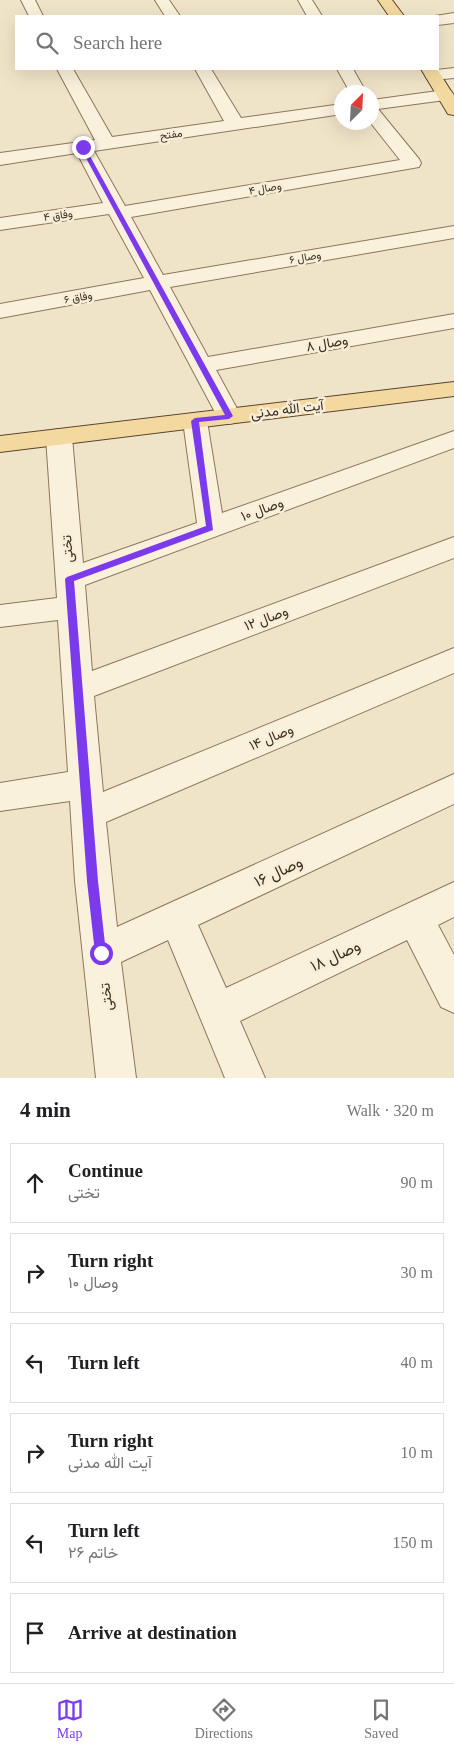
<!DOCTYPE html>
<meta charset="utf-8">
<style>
:root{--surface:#fff;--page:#f2f2f2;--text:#202124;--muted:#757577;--line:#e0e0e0;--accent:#7c3aed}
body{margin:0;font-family:"Times New Roman",Vazirmatn,serif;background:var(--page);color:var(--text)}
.compass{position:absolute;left:334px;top:85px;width:45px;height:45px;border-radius:50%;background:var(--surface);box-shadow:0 5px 20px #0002;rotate:24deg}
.stop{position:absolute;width:15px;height:15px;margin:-11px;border:4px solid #7c3aed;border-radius:50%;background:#fff}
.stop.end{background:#7c3aed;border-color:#fff;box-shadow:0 1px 5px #0008}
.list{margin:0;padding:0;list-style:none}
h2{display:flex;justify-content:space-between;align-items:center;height:65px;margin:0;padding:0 20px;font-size:21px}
h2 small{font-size:16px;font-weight:400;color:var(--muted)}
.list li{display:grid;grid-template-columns:32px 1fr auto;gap:15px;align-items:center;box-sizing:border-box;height:80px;margin:0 10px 10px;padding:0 10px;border:1px solid var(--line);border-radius:0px}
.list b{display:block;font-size:19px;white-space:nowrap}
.list p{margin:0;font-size:16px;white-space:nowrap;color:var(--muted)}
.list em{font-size:16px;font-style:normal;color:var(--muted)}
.icon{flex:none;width:28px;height:28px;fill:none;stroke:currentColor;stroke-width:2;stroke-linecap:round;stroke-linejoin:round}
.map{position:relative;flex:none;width:454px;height:1078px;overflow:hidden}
.search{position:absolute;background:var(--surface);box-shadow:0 5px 20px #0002;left:15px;right:15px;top:15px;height:55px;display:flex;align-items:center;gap:12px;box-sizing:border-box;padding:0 18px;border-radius:0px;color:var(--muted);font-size:19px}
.sheet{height:605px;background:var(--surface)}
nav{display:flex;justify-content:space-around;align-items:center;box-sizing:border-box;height:70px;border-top:1px solid var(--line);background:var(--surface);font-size:14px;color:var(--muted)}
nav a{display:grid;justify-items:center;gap:2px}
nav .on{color:var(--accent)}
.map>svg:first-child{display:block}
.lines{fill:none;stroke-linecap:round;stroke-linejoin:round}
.minor-casing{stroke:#8d765c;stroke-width:2}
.major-casing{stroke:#5b4430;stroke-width:2}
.minor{fill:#faf1dc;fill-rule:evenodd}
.major{fill:#f3d9a0;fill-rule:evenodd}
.route{fill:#7c3aed}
.labels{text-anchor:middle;stroke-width:5;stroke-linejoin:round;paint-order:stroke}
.far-street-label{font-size:11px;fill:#3d2e20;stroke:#f7eed8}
.street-label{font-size:14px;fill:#3d2e20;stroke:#f7eed8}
.near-street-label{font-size:16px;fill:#3d2e20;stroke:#f7eed8}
</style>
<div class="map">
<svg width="454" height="1078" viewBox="0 0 454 1078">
<rect width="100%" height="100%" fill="#f0e4c8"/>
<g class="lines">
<g class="minor-casing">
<path id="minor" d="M21 0H35L43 16H29Z
M155 0H169L180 16H165Z
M298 0H312L322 16H307Z
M454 13V23L438 25V16H435Z
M454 68V78L433 80 427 79 425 75 427 71Z
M57 69H73L112 137 224 121 195 69H211L241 118 342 104V114L94 151 125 206 400 160 370 122 372 100 445 90 451 91 454 95 451 99 445 100 378 109 419 159 421 163 419 167 131 217 163 275 454 226V238L170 287 208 357 454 314V328L216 370 241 416 238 422 229 424 220 422 217 416 150 290 0 318V304L144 278 109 214 0 230V218L103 203 77 153 0 165V153L95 140Z
M337 69H353L366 92H350Z
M195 413 204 415 207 421 222 513 454 431V448L85 585 92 671 454 537V558L94 696 103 792 454 648V673L106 822 117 927 454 774V804L198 925 226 988 454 882V917L438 925 454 955V1013L441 1007 407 940 240 1021 265 1078H225L168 940 121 962 136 1078H96L75 881 70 801 0 811V783L68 772 58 620 0 627V605L57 598 46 437 50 431 59 429 68 431 72 437 83 563 197 523 183 421 186 415Z"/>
</g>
<g class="major-casing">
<path id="major" d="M378 0H392L404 16H389Z
M421 69H437L454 96V115L448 114Z
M454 382V396L0 452V436Z"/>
</g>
<use href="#minor" class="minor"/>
<use href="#major" class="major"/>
</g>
<path class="route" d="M83 145 85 147 233 416 229 419 199 422 213 530 74 581 98 881 106 953 105 957 101 958 97 957 95 953 87 881 65 579 67 577 206 526 191 421 195 418 225 415 80 147Z"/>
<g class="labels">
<g class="far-street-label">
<text transform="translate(171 134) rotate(-8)" y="4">مفتح</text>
<text transform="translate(265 188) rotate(-10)" y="4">وصال ۴</text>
<text transform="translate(58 215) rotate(-8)" y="4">وفاق ۴</text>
<text transform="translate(305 257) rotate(-10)" y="4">وصال ۶</text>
<text transform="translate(78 297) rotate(-10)" y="4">وفاق ۶</text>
</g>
<g class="street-label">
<text transform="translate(327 343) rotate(-10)" y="5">وصال ۸</text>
<text transform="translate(287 409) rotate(-7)" y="5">آیت الله مدنی</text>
<text transform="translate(262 509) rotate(-20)" y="5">وصال ۱۰</text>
<text transform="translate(67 549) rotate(-94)" y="5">تختی</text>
<text transform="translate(266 618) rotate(-21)" y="5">وصال ۱۲</text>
<text transform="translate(271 737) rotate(-23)" y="5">وصال ۱۴</text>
<text transform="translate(106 997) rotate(-97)" y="5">تختی</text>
</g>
<g class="near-street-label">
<text transform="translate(278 871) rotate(-25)" y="6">وصال ۱۶</text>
<text transform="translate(335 955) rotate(-25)" y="6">وصال ۱۸</text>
</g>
</g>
</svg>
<svg class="compass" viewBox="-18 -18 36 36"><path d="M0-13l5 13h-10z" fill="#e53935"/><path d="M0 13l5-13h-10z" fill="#757577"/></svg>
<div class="stop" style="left:101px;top:953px"></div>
<div class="stop end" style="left:83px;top:147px"></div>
<div class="search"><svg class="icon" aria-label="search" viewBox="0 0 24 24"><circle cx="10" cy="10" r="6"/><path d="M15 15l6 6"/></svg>Search here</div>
</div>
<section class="sheet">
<h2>4 min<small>Walk · 320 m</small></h2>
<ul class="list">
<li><svg class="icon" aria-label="ahead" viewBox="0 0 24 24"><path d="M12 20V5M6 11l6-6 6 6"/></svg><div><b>Continue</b><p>تختی</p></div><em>90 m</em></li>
<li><svg class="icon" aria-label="right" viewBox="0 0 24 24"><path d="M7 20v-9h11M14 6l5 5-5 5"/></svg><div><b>Turn right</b><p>وصال ۱۰</p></div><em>30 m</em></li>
<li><svg class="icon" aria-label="left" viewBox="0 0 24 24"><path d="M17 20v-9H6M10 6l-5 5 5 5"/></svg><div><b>Turn left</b></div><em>40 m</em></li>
<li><svg class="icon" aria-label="right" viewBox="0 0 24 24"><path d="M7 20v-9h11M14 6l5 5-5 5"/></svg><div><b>Turn right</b><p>آیت الله مدنی</p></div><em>10 m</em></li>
<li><svg class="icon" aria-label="left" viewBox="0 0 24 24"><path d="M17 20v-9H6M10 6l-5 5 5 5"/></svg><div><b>Turn left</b><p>خاتم ۲۶</p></div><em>150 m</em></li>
<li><svg class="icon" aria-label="arrive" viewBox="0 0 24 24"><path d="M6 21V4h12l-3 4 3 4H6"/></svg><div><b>Arrive at destination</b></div></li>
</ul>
</section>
<nav>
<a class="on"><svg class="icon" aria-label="map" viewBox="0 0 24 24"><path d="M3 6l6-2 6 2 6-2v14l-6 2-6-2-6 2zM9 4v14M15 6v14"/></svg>Map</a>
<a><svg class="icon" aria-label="directions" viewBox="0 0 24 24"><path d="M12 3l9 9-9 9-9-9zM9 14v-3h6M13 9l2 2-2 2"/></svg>Directions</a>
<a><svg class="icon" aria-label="saved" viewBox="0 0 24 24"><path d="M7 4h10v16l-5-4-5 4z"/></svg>Saved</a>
</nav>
